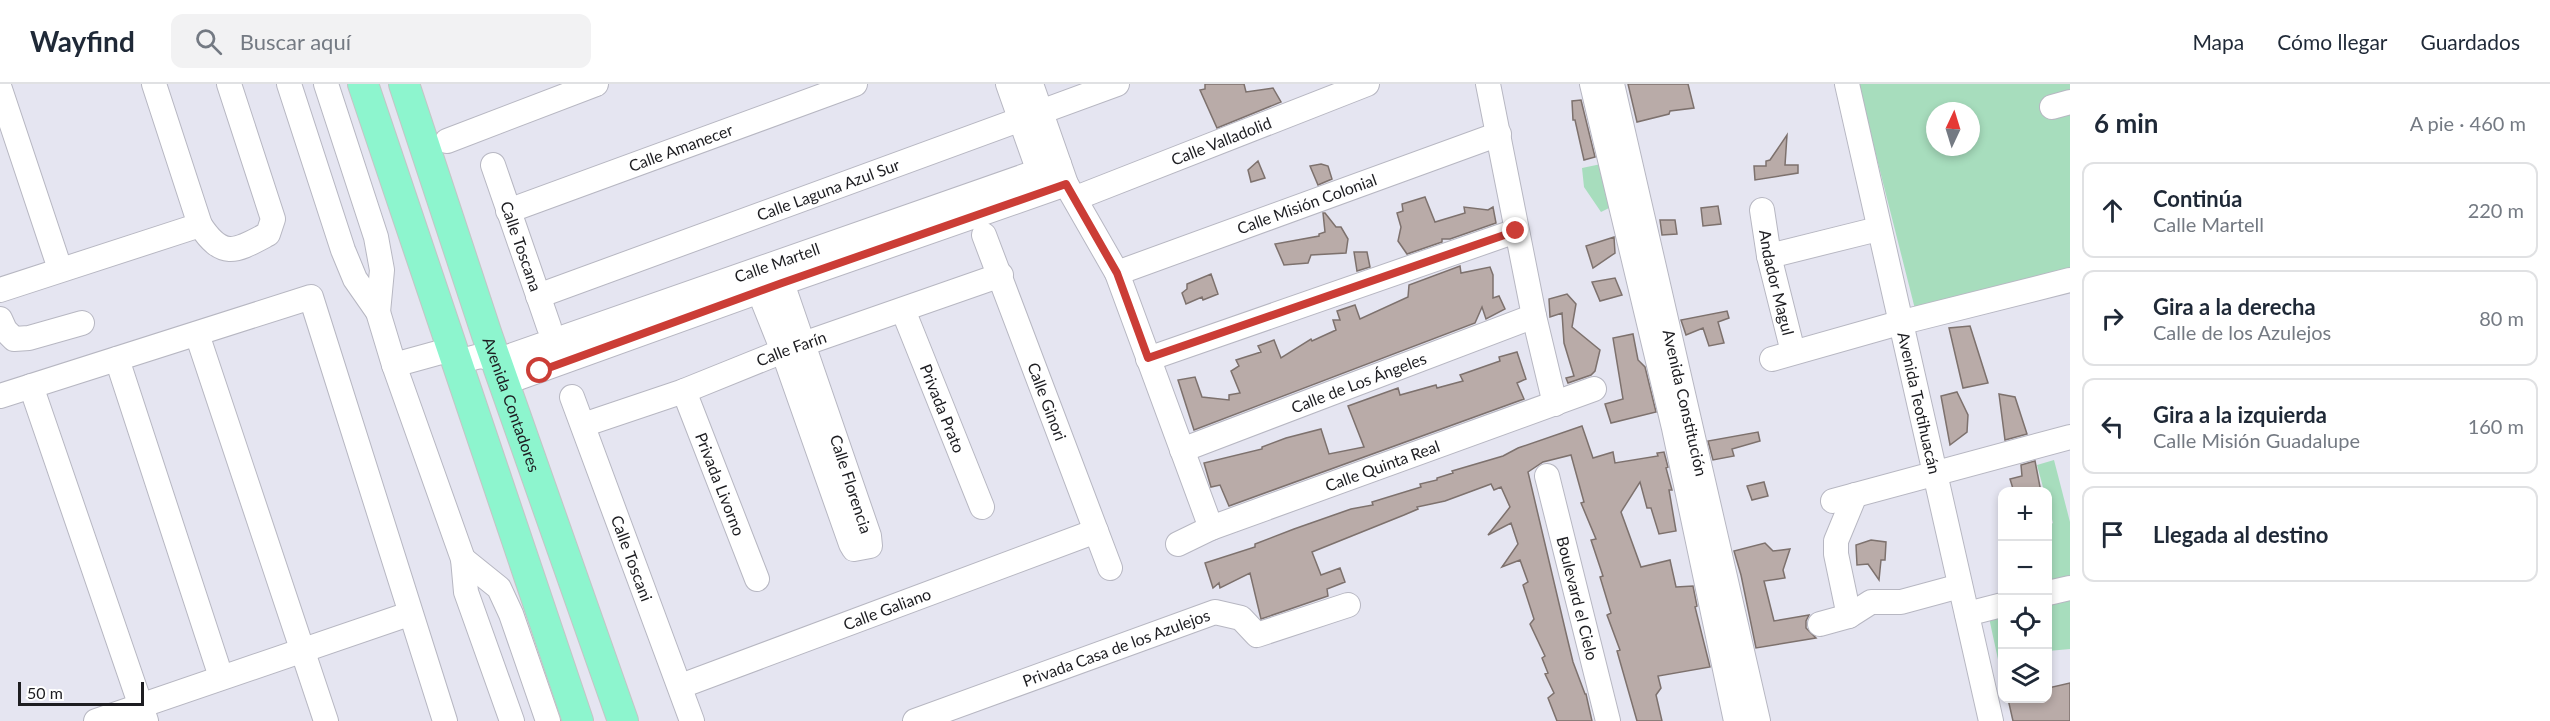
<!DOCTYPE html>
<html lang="es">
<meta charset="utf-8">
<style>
:root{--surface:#fff;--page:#f2f2f3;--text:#1f2937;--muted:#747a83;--line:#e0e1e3}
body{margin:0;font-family:Lato,sans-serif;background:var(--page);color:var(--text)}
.controls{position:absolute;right:18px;bottom:18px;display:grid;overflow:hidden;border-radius:12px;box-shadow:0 3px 9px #0003}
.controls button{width:54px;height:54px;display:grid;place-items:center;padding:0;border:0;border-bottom:2px solid var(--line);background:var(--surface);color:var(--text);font:30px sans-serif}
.compass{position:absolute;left:1926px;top:18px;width:54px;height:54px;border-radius:50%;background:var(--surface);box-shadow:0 3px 9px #0003;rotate:4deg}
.scale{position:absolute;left:18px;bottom:15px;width:126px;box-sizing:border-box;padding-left:6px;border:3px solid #1d1d21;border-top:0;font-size:16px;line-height:21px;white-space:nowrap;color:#1d1d21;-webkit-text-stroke:4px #fff;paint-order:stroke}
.stop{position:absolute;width:18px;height:18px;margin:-14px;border:4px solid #cb3d36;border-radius:50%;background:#fff}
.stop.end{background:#cb3d36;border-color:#fff;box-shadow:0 2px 6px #0008}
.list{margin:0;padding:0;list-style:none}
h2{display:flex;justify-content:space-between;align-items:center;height:78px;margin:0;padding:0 24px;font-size:26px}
h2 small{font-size:20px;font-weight:400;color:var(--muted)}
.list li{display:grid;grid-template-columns:39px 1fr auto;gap:18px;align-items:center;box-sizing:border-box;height:96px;margin:0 12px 12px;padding:0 12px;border:2px solid var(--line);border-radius:12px}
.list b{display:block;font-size:22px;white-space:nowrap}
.list p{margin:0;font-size:20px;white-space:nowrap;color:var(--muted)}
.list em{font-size:20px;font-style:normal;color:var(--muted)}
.icon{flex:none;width:33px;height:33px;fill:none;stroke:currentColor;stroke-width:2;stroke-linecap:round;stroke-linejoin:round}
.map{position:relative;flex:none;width:2070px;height:637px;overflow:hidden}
header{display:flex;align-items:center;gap:36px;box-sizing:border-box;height:84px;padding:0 30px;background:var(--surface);border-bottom:2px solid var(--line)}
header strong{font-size:28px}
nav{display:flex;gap:33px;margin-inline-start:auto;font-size:21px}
.search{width:420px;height:54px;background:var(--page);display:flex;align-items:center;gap:15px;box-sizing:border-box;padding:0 21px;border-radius:12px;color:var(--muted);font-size:22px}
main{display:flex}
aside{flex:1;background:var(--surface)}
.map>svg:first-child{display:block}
.green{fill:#a7ddbd;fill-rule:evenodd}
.building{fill:#b9aba8;stroke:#7d716d;stroke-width:1.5}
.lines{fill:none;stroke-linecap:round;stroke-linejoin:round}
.minor-casing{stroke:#b7b7c2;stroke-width:26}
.major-casing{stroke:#c4c4c5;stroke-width:32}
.minor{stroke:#fff;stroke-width:24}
.major{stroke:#8df5ce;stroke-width:30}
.route{stroke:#cb3d36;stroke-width:8}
.labels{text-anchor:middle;stroke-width:6;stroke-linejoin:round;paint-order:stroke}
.street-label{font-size:16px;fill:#1d1d21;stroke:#fff}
</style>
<header>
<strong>Wayfind</strong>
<div class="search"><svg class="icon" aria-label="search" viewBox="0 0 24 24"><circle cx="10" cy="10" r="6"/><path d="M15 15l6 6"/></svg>Buscar aquí</div>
<nav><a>Mapa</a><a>Cómo llegar</a><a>Guardados</a></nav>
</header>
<main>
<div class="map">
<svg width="2070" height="637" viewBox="0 0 2070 637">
<rect width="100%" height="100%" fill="#e5e5f1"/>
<path class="green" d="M1858 0H2070V184L1915 225ZM1935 27H1971V63H1935Z
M1606 79 1615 121 1601 128 1584 103 1582 84Z
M2054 376 2070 438V565L2048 567V442L2053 439 2048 420V408L2044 407 2037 381Z
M2002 511V594L1985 515Z"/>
<path class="building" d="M1205 0H1244L1246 8 1273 4 1281 18 1217 44 1200 6 1205 5Z
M1628 0H1688L1694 24 1670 27 1669 30 1637 38Z
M1581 16 1595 73 1584 76 1575 36H1573L1572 17Z
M1787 51 1785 81H1798V89L1755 96 1754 82H1766V77L1770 76Z
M1258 77 1265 94 1251 98 1248 86Z
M1321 80 1328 82 1332 95 1318 101 1310 82Z
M1425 113 1435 138 1465 129 1464 123 1488 126 1493 123 1496 139 1450 155H1442V158L1407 170 1398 157 1401 143 1397 129 1403 127 1402 120Z
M1718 122 1721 140 1703 142 1701 124Z
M1323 129H1325L1336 143H1341L1348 155 1346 169 1311 171 1308 179 1284 181 1275 160 1319 152V150L1325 148Z
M1660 136H1675L1677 150 1662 151Z
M1614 153 1615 169 1593 184 1586 162Z
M1354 168H1367L1370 183 1357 187Z
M1460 182 1461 189 1490 183 1493 191V214L1499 212 1505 225 1486 235 1482 223 1475 239 1194 346 1178 296 1195 293 1202 313 1229 316V311L1240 309 1231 287 1239 282 1236 276 1261 268 1258 262 1274 256 1281 274 1311 255 1312 257 1336 246 1333 236H1340L1337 227 1355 221 1360 235 1408 213 1409 201Z
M1211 190 1218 210 1203 216 1202 213 1186 220 1182 209 1187 205V200Z
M1615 194 1622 211 1600 217 1592 198Z
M1567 210 1576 220 1572 243 1600 266 1595 287 1591 291 1568 299 1566 294 1574 292 1564 259 1562 229 1550 233 1549 215Z
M1727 227 1729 234 1718 238 1724 259 1709 262 1703 244 1686 251 1681 236Z
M1970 242 1988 299 1963 304 1949 244Z
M1633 250 1638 276 1645 283 1656 328 1611 339 1605 320 1623 315 1613 254Z
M1517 268 1526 295 1517 299 1524 315 1229 422 1220 401 1211 403 1204 379 1262 365V363L1286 354 1321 345 1329 370 1364 363 1348 322 1398 304 1400 311 1436 301 1437 304 1463 297 1460 291 1500 277 1499 273Z
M1957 308 1968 331 1967 348 1950 361 1941 312Z
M1999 310 2015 313 2027 350 2005 356Z
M1582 342 1593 374 1613 368 1615 379 1658 372 1657 369 1664 368 1668 383 1666 384 1672 406H1669L1676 447 1659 450 1651 424H1647L1640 398 1621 428 1641 483 1670 476 1676 503 1693 502 1697 522 1695 523 1710 583 1658 592 1661 604 1656 611 1662 637H1637L1617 567 1620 566 1607 531 1611 529 1600 493 1603 492 1591 456 1596 455 1581 419 1584 418 1571 371 1543 378 1528 388 1566 549 1573 578 1585 610H1586L1592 637H1557L1548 614 1554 609 1545 590 1548 589 1542 574 1545 572 1530 540 1534 535 1523 501 1528 498 1520 476 1502 483 1518 460 1511 439 1488 451 1510 423 1501 403 1494 406 1491 400 1445 417 1417 423 1418 425 1404 431 1312 468 1321 491 1340 484 1345 498 1327 505 1328 512 1261 535 1250 489 1220 504 1219 499 1213 504 1205 479 1255 463V460L1294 445 1351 425 1373 421 1372 418 1421 403 1420 400 1437 396V394L1453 389 1452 387 1503 372 1518 364Z
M1758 348 1760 357 1732 365 1734 372 1713 376 1708 357Z
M2035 377 2041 408H2014L2010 395 2022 392 2021 381Z
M1764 398 1768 412 1752 416 1747 402Z
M1871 456 1886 458 1885 476H1881L1879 496 1868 480 1857 481 1856 461Z
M1765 459 1773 467 1790 465 1783 486 1785 494 1764 497 1774 537 1809 531 1806 537V544L1816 554 1756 564 1741 491 1734 467Z
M2070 599V637H2013L2008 615H2048V604Z"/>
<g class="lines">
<g class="minor-casing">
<g id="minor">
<path d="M154 0 200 141C223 176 236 167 268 150L273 135 229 0"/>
<path d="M289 0 343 166 355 195 378 228 394 281 463 475 466 508 512 637"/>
<path d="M326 0 376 153 382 186 378 228"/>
<path d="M1008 0 1044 102"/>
<path d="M1031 0 1066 100 1117 189 1211 444"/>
<path d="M1488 0 1534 232 1555 320"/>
<path d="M1592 0 1674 344 1736 637"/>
<path id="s1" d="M1612 0 1758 637"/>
<path id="s2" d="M1847 0 1991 637"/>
<path d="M0 5 60 185"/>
<path d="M2052 23 2070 18"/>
<path d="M447 57 596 0"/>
<path id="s3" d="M493 81 549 243"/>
<path id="s4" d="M1076 114 1367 0"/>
<path id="s5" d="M1762 126 1769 172 1793 268"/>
<path id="s6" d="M508 127 855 0"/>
<path id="s7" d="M984 151 1110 484"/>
<path d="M1769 172 1878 145"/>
<path id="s8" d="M1117 189 1499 50"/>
<path d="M0 206 200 141"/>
<path d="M759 207 783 267 851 460 854 465 870 462 869 452 782 199"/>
<path id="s9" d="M538 212 1117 0"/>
<path id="s10" d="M903 226 982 423"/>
<path d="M0 235 5 246 14 255 29 254 82 239"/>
<path d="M197 250 326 637"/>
<path d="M117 275 221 593"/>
<path d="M1148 275 1516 147"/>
<path d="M1772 275 1899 239 2070 196"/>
<path id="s11" d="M457 280C472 274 481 268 496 277L1059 80"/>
<path d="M394 281 452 265"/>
<path d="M504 299 782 199 1066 100"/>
<path d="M31 302 146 637"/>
<path id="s12" d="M684 307 757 495"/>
<path d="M0 312 311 213 445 637"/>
<path id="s13" d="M572 313 692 637"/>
<path id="s14" d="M583 341 684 307 783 267 1001 191"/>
<path id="s15" d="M1182 366 1534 232"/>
<path id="s16" d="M1547 392 1608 637"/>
<path d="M1833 417 2070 353"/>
<path id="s17" d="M1178 460 1211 444 1594 305"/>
<path d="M463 475 499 504 511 530 548 637"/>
<path d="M2048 509 2070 504"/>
<path d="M1967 530 2002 521"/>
<path d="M1849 532 1836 470V457L1855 411"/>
<path d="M1820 540 1849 532 1871 518H1901L1960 502"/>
<path id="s18" d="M681 602 1096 447"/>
<path d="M96 637 409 530"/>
<path id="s19" d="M915 637 1215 528 1241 534 1257 551 1348 521"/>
</g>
</g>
<g class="major-casing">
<g id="major">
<path d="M363 0 578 637"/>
<path id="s20" d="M404 0 487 251 623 637"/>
</g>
</g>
<use href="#minor" class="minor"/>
<use href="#major" class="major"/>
</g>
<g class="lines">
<path class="route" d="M540 287 782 199 1066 100 1117 189 1148 274 1516 147"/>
</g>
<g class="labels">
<g class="street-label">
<text dy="6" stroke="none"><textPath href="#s4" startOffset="156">Calle Valladolid</textPath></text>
<text dy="6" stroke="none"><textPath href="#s6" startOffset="184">Calle Amanecer</textPath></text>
<text dy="6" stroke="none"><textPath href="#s9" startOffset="309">Calle Laguna Azul Sur</textPath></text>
<text dy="6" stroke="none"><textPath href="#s8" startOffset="202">Calle Misión Colonial</textPath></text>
<text dy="6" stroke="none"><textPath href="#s3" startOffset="86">Calle Toscana</textPath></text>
<text dy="6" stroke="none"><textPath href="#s11" startOffset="339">Calle Martell</textPath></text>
<text dy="6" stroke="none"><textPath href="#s5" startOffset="74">Andador Magul</textPath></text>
<text dy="6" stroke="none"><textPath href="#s14" startOffset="222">Calle Farín</textPath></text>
<text dy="6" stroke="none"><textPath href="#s15" startOffset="189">Calle de Los Ángeles</textPath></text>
<text dy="6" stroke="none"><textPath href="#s7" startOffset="178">Calle Ginori</textPath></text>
<text dy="6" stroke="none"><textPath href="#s1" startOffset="327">Avenida Constitución</textPath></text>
<text dy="6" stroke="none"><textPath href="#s20" startOffset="338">Avenida Contadores</textPath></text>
<text dy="6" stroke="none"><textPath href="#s2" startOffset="327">Avenida Teotihuacán</textPath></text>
<text dy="6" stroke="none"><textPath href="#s10" startOffset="106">Privada Prato</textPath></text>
<text dy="6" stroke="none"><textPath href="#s17" startOffset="219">Calle Quinta Real</textPath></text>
<text transform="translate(851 400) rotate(72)" y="6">Calle Florencia</text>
<text dy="6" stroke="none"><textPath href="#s12" startOffset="100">Privada Livorno</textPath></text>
<text dy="6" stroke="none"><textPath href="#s13" startOffset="172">Calle Toscani</textPath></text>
<text dy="6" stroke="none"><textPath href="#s16" startOffset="126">Boulevard el Cielo</textPath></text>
<text dy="6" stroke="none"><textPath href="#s18" startOffset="220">Calle Galiano</textPath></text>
<text dy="6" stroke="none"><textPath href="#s19" startOffset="214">Privada Casa de los Azulejos</textPath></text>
</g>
</g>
</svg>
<div class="controls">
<button>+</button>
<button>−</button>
<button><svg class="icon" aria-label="locate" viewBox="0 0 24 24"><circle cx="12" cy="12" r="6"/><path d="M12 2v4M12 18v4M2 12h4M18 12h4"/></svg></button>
<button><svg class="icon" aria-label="layers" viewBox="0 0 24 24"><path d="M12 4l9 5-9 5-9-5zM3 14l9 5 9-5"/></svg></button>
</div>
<svg class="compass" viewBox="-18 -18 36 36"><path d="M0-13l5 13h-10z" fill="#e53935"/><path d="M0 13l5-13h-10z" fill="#747a83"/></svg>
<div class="scale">50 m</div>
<div class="stop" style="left:540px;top:287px"></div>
<div class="stop end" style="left:1516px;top:147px"></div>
</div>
<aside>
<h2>6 min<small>A pie · 460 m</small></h2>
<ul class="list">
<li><svg class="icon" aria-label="ahead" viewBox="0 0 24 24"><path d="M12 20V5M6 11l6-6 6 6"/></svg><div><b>Continúa</b><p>Calle Martell</p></div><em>220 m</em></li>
<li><svg class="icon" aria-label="right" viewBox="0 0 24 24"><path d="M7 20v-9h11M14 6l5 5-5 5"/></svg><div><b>Gira a la derecha</b><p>Calle de los Azulejos</p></div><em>80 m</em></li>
<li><svg class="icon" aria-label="left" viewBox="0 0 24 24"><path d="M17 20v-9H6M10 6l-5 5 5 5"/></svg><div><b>Gira a la izquierda</b><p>Calle Misión Guadalupe</p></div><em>160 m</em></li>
<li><svg class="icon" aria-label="arrive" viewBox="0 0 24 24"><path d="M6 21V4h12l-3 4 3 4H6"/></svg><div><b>Llegada al destino</b></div></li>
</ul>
</aside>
</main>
